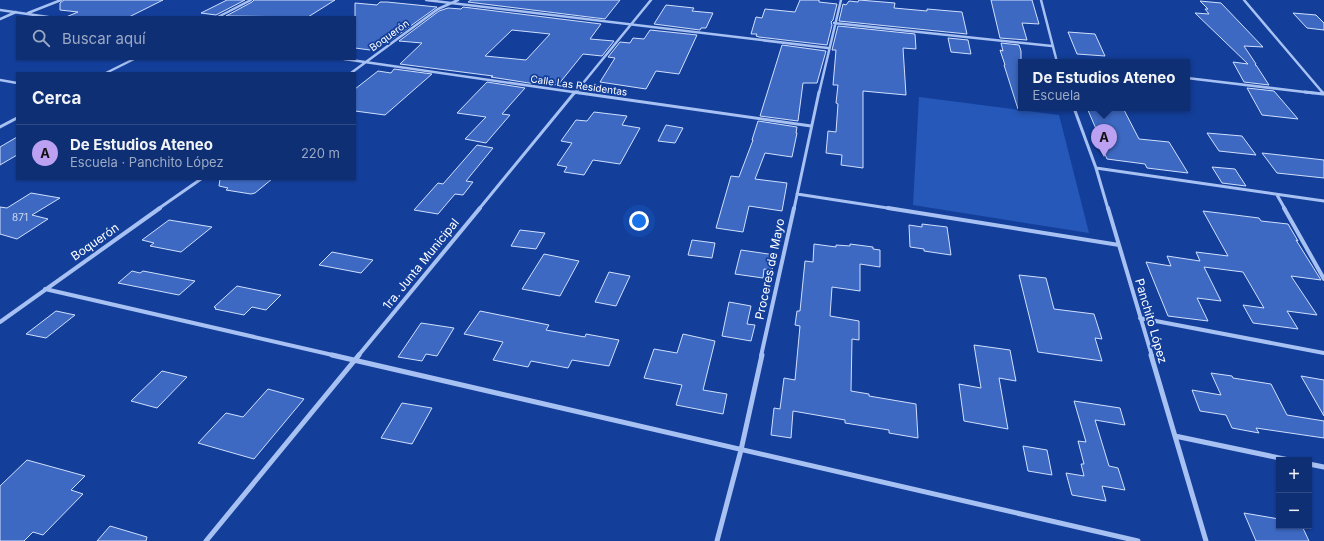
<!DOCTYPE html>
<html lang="es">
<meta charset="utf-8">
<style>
:root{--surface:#0e2f74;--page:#173779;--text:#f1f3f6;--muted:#9ba9c5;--line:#2e4a86;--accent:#bca0f2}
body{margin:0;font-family:Inter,sans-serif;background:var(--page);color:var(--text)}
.controls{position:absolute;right:12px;bottom:12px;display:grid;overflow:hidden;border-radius:0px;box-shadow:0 1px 3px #0004}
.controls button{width:36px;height:36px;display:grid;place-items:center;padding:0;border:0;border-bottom:1px solid var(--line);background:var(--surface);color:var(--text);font:20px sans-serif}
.you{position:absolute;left:639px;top:221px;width:14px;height:14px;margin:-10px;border:3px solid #fff;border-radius:50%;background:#1a73e8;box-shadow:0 0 0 6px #1a73e833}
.badge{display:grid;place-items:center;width:26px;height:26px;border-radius:50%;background:var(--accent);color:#111;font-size:13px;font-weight:700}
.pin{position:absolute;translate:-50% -33px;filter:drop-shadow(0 1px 2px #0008)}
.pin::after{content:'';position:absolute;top:21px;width:14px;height:12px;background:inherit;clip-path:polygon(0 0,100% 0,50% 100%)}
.popup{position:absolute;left:1018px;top:59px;width:172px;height:52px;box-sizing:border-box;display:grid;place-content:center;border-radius:0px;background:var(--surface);filter:drop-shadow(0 1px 3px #0005);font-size:13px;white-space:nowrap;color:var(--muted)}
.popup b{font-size:15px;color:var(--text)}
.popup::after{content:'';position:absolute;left:50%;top:100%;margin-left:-8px;border:8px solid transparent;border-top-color:var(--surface)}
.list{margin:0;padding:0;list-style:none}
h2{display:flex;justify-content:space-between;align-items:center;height:52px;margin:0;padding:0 16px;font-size:17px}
h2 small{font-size:13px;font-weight:400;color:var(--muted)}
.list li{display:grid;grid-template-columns:26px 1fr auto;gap:12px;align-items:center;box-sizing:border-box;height:56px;padding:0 16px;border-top:1px solid var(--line)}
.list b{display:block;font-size:15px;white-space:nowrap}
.list p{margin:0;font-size:13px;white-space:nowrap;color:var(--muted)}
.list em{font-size:13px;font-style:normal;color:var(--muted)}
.icon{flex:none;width:22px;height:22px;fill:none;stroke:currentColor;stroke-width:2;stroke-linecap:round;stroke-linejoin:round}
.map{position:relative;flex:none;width:1324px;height:541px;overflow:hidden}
.search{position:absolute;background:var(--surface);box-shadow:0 1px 3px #0004;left:16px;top:16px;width:340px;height:44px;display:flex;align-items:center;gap:10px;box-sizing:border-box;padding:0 14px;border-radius:0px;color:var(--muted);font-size:15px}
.panel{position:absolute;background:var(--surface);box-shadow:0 1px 3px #0004;left:16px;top:72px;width:340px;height:108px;border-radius:0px}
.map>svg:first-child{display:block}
.green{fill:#2658b9}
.building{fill:#3d69c2;stroke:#d0dffd;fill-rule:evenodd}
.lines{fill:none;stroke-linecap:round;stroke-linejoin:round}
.minor-far3{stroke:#a8c1f3;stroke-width:2.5}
.minor-far2{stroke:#a8c1f3;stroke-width:3}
.minor-far1{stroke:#a8c1f3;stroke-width:4}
.minor{stroke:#a8c1f3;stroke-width:5}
.labels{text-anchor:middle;stroke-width:3.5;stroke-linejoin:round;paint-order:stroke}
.far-street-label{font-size:10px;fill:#fff;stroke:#133f9b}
.number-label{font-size:10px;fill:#cedaf0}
.street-label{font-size:12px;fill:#fff;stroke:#133f9b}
</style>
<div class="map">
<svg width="1324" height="541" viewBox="0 0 1324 541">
<rect width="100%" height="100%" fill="#133f9b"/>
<path class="green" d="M919 97 1059 115 1089 233 913 205Z"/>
<path class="building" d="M64 0H163L129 17H66L78 12 60 10V3Z
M227 0H245L216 15 201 13Z
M254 0H335L308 17 226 16 252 2Z
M471 0H620L605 19 468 2Z
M800 0H819V2L837 4 833 20 831 22 832 25 827 45 759 37 756 36 757 34H751L756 17 762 18 765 9 795 12Z
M859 0 895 3 894 8 927 11V9L962 12 967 34 839 21 843 4 846 5 849 1 858 2Z
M991 0H1032L1039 24 1022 23 1027 40 1000 38Z
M1200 1 1221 3 1263 47 1244 46 1256 64 1255 65H1256L1269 85 1244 82 1233 62 1248 64 1195 13 1209 14 1205 9H1208Z
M380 2H387L437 7 391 40 385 39 370 50 355 48V3L377 5Z
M666 5 694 8 692 11 713 13 706 28H701L700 30 654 24Z
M463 7 601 24 590 39 614 41 602 56 583 54 558 85 529 83 491 77 493 76 400 64 422 43 399 41 439 11 448 8 461 9ZM512 30 550 34 526 60 485 56Z
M1293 13 1316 15 1324 23V30L1307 28Z
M838 26 915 34 916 49 903 48 906 95 863 91V168L841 165 842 155 826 153 828 131 836 132 838 104 836 103 838 85H833L836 50H832Z
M650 30 697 35 679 74 656 71 646 89 600 82 615 58 608 57 620 42 630 43 633 38 644 39Z
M1068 32 1095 34 1105 56 1077 54Z
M948 38 968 40 971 54 951 52Z
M1001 43 1019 45 1021 51V109H1018L1004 65H1005L1000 50 1003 51Z
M782 45 826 51 817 83H803L798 121 760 116Z
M394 69 432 74 385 115 355 111V89L378 71 391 73Z
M487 82 525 88 502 114 510 115 486 143 465 139 486 117 457 113Z
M1247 88 1274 91 1298 119 1262 115Z
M1087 108H1123L1139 139 1169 142 1188 173 1147 168 1145 164 1107 159 1101 145H1103Z
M594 112 627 116 622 125 640 128 620 164 593 160 584 175 564 172 567 167 557 165 572 143 561 141 576 120 587 121Z
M758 121 797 127 796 133H797L792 157 765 153 755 179 787 183 782 211 749 206 743 232 716 228 731 176 739 177 753 140H752Z
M666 125 683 128 675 143 658 141Z
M1207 133 1242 136 1256 155 1219 151Z
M17 137V155L0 165V147Z
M477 145 493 148 466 181 473 182 463 195 455 194 438 214 414 210 438 183 443 184Z
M1262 153 1324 160V178L1277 173Z
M1212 167 1235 169 1246 186 1222 183Z
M220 179H272L255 193 251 194 226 190 228 188 219 186Z
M31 193 60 198 32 215 48 219 17 239 0 234V207L7 208Z
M1203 211 1259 218 1261 221 1288 224 1298 241 1296 240 1321 280 1291 276 1317 315 1287 311 1298 329 1253 323 1243 305 1264 308 1243 272 1204 267 1221 301 1197 298 1208 321 1168 316 1146 262 1171 266 1167 256 1200 261 1196 252 1228 256Z
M169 220 212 227 181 252 150 246 154 243 142 240Z
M922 224 947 227 951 255 924 251V249L910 247 909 225 922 227Z
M520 230 545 233 536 249 511 246Z
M692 240 715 243 712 258 688 255Z
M814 244 836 247V245L850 246V244L873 247V249L880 250V267L860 264V291L832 287 830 316 859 321V340L852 339 851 391 869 394V396L916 404 918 438 889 433V430L845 423V420L793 411 791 438 771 435 774 408 780 409 784 378 795 380 800 326 795 325 797 311H800L805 261 813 262Z
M741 250 775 255 772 270 764 269 763 278 735 274Z
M332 252 373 260 361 273 319 265Z
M544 254 579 261 560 296 522 289Z
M132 271 140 273 143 271 195 281 179 295 118 283Z
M609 272 630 276 616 306 595 302Z
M1019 275 1046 278 1054 309 1094 314 1102 339 1095 338 1102 361 1038 352Z
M237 286 281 295 266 310 252 307 244 315 215 309 216 308 214 307Z
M729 302 751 306 747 324 755 325 751 341 722 336Z
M56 311 75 315 46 338 26 334Z
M480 311 549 325 546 330 585 337 586 334 619 340 609 366 572 360 568 368 531 361 528 367 493 360 503 342 464 334Z
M421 323 454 328 437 356 426 354 422 361 398 357Z
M683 334 715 341 703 390 727 394 723 414 676 405 682 385 644 378 654 349 677 353Z
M974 345 1010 350 1016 381 999 378 1008 429 964 421 959 384 981 388Z
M162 371 187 377 157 408 131 401Z
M1211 373 1232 376 1233 378 1271 384 1287 415 1324 421V438L1256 428 1259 433 1232 428 1226 415 1200 411 1192 390 1221 395Z
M1301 376 1324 380V416Z
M268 389 304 399 254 459 198 443 226 413 243 417Z
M1074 401 1120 408 1125 425 1095 420 1109 466 1118 468 1125 490 1102 486 1106 501 1072 495 1066 473 1084 476 1081 464H1084L1078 441 1086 442Z
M402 403 432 408 412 444 381 438Z
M1023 446 1047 450 1052 475 1028 471Z
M27 460 85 476 71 490 83 494 43 535 33 532 24 541H0V486Z
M1244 513 1279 519V526H1302L1309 541H1256Z
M110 526 147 537 146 541H97Z"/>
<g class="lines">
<path class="minor-far3" d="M426 0 828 48
M1041 0 1057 62
M1244 0 1323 93
M0 10 48 17
M28 13 61 0
M218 17 251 0
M0 19 16 12
M834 23 1052 46
M344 59 580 93
M106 73 134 59
M351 73 438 9 458 0
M1187 78 1313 93
M0 80 17 83
M575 93 651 0
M819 93 841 0"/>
<path class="minor-far2" d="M573 92 811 126
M1305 92 1323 94
M1322 92 1324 94
M1074 108 1096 168 1108 209
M0 127 17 118
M1096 168 1324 201
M797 194 894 209
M1277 195 1285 209
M158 209 201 179
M479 209 575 92
M794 209 819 92"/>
<path class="minor-far1" d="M888 208 1119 245
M1108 208 1152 356
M1284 208 1324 279
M45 289 337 356
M1140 318 1324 353
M0 322 160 208
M358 356 480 208
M761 356 794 208"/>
<path class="minor" d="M332 355 1138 541
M1151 355 1206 541
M1175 436 1289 460
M1309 464 1324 467
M206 541 359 355
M717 541 741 450 762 355"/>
</g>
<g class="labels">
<g class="far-street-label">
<text transform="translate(389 35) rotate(-36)" y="4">Boquerón</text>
<text transform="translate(579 85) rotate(8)" y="4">Calle Las Residentas</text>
</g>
<g class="number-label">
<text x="20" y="221">871</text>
</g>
<g class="street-label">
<text transform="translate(95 242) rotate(-35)" y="4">Boquerón</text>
<text transform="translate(421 264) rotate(-51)" y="4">1ra. Junta Municipal</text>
<text transform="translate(770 269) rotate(-78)" y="4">Proceres de Mayo</text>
<text transform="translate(1151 321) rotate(74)" y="4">Panchito López</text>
</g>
</g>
</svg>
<div class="controls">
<button>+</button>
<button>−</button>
</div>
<div class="you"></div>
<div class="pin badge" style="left:1104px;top:157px">A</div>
<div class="popup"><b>De Estudios Ateneo</b>Escuela</div>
<div class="search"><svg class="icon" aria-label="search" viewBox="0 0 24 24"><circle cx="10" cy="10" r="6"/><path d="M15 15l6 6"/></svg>Buscar aquí</div>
<section class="panel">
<h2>Cerca<small></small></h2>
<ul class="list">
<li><span class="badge">A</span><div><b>De Estudios Ateneo</b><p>Escuela · Panchito López</p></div><em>220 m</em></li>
</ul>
</section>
</div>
